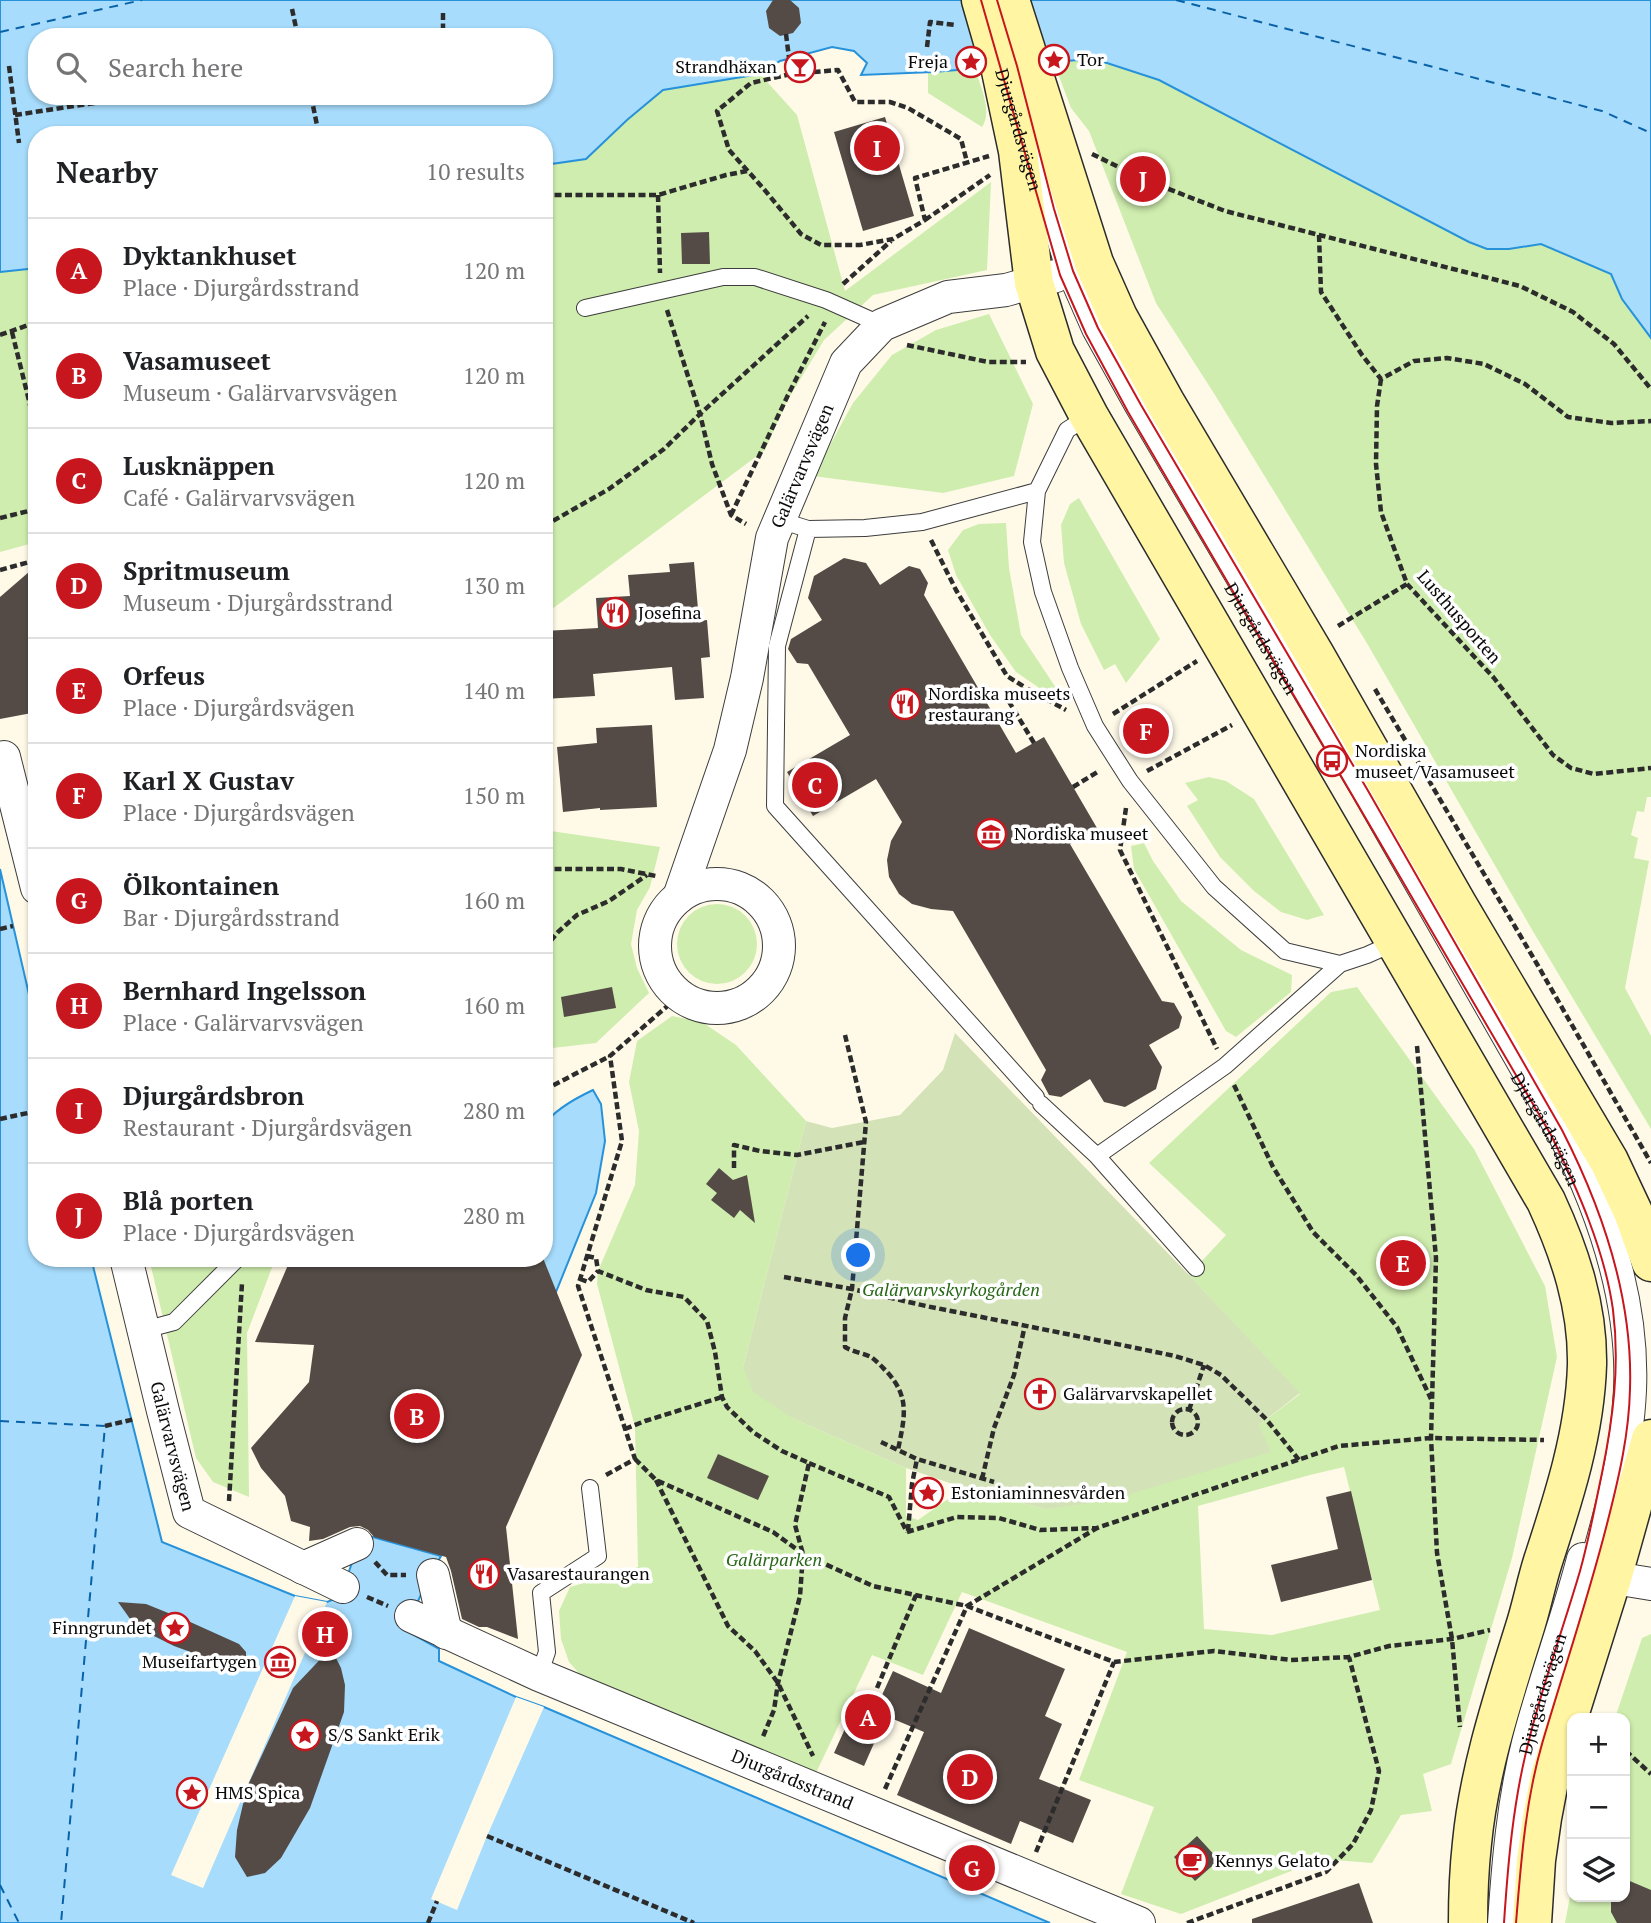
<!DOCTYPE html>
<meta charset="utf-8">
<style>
:root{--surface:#fff;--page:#f2f2f2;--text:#202124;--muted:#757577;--line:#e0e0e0;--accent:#c7161e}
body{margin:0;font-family:"PT Serif",serif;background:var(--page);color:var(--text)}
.controls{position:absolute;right:21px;bottom:21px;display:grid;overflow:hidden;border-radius:14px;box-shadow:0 2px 5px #0004}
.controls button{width:63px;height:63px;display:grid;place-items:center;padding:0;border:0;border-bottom:2px solid var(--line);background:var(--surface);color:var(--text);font:35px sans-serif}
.you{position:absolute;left:859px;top:1256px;width:24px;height:24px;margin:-18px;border:5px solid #fff;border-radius:50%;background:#1a73e8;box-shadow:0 0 0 10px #1a73e833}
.badge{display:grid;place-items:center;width:46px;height:46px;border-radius:50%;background:var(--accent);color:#fff;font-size:23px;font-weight:700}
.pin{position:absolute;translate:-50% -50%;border:4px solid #fff;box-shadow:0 2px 7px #0006}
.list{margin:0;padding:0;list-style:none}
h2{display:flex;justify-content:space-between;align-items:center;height:91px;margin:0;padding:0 28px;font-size:30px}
h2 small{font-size:23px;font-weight:400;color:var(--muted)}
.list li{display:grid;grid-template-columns:46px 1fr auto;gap:21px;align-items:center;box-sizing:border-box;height:105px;padding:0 28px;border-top:2px solid var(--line)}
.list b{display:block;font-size:26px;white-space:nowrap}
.list p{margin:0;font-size:23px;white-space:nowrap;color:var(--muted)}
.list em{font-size:23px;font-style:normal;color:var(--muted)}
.icon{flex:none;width:38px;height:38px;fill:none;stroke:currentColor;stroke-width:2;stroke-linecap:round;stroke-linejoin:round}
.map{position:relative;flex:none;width:1651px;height:1923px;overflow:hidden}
.search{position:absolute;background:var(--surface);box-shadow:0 2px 5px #0004;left:28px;top:28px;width:525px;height:77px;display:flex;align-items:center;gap:18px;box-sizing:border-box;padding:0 24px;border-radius:28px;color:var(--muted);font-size:26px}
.panel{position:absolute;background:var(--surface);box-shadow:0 2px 5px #0004;left:28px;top:126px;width:525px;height:1141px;border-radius:28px}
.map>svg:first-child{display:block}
.green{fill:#cfedae;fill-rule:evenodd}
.cemetery{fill:#d4e2b8}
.water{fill:#a7dcfc;stroke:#2792da;stroke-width:2;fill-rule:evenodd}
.pier{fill:#fffae8}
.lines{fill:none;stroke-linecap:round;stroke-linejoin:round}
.ferry{stroke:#0962a7;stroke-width:2;stroke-dasharray:9 7;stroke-linecap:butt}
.building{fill:#544b46}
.lane-casing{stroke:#3d3d3d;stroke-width:18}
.street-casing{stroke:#3d3d3d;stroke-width:34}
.secondary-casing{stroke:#2c2c2c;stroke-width:41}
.path{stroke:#2c2c2c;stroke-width:4.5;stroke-dasharray:7 3.5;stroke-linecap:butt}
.lane{stroke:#fff;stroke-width:16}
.street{stroke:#fff;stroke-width:32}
.secondary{stroke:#fff5a3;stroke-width:38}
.tram{stroke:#c7161e;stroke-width:2}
.labels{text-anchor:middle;stroke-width:7;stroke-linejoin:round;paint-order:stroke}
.poi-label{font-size:18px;fill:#0a0a0a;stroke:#fff;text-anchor:start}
.street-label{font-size:18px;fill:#0a0a0a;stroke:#fff}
.park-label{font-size:18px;font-style:italic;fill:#276716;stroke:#fff}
</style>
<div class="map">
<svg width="1651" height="1923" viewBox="0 0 1651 1923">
<rect width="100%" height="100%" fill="#fffae8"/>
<path class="green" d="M1078 60 1107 63 1159 80 1469 242 1487 249H1509L1541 244 1611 274 1622 299 1651 338V797H1647L1644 812 1637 811 1631 835 1638 838 1634 858 1649 861 1625 988 1651 1036V1129L1531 928 1368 645 1215 395 1156 303 1089 131 1071 108 1054 63Z
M975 68C980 86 993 111 982 127L928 93V72Z
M760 74 797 115 845 291 991 182 987 270 873 295 824 340 786 403 765 450 544 615V165L586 159 627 120 663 90Z
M37 264V542L0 552V272L28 269Z
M989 314 1033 404 1014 476 943 493 813 476 853 403 892 355 936 330Z
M1079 498 1160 639 1126 683 1115 664 1104 670 1081 624 1064 563 1061 525 1070 504Z
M1006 523 1009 568 1021 635 1056 688 1048 694 1016 672 990 635 956 575 948 550 963 530 979 524Z
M1209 777 1226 781 1254 799 1324 915 1307 920 1281 912 1254 891 1220 857 1187 806 1198 800 1185 783Z
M544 830 660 847 650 887 637 910 631 944 637 968 649 993 596 1043 544 1049Z
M1144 843 1153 861 1181 901 1241 950 1292 975 1291 992 1236 1037 1226 1031 1134 869 1131 846Z
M677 944a40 40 0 1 1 80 0a40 40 0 1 1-80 0Z
M1357 987 1474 1149 1545 1286 1557 1357 1512 1558 1451 1764 1423 1774 1432 1811 1401 1815 1372 1863 1322 1859 1181 1914 1121 1894 1154 1807 1079 1780 1127 1652 962 1592 923 1675 872 1655 814 1777 584 1679 569 1662 561 1639 559 1611 570 1587 638 1567 635 1427 597 1284 598 1271 635 1185 639 1131 629 1082 637 1041 672 1016 702 1022 736 1045 806 1121 743 1367 794 1419 906 1468V1516L918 1520 964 1488 1045 1509 1259 1425 1300 1394 1189 1275 1226 1235 1149 1163 1331 992ZM1344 1467 1380 1610 1272 1635 1204 1629 1198 1506 1310 1475Z
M149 1258H273V1265L247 1333 249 1497 213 1482 196 1458Z
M1651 1634V1923H1565L1572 1886V1897H1625V1718H1615L1642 1638Z"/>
<path class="cemetery" d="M955 1033 1189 1275 1300 1393 1259 1425 1271 1452 1107 1501 1045 1509 964 1488 906 1468 794 1419 753 1392 743 1367 806 1121 832 1128 900 1115 943 1070Z"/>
<path class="water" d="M0 0H1651V338L1622 299 1611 274 1541 244 1509 249H1487L1469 242 1159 80 1107 63 1078 60 933 72 861 75 867 63 854 51 832 47 780 61 760 74 663 90 627 120 586 159 544 165V135H37V264L28 269 0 272ZM37 37H544V96H37Z
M0 869 37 1029V1258H91L162 1542 295 1596 327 1602 340 1597 362 1534 441 1556 428 1579 405 1630 439 1649V1661L516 1697 544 1707 1050 1923H0Z
M593 1090 601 1104 605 1141 596 1193 554 1297 475 1258H544V1125C555 1109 576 1098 593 1090Z"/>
<path class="pier" d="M295 1596 327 1602 203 1888 171 1875Z
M516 1697 544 1707 487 1836 457 1910 431 1899Z"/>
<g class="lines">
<path class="ferry" d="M1176 0 1602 111 1651 133
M0 32 142 0
M0 1421 105 1426 61 1923
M0 1885 19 1923"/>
</g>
<path class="building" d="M773 0H790L799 8 801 23 793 33 780 36 769 28 766 11Z
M885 117 914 216 863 231 834 132Z
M709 232 710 264H682L681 233Z
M844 558 866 563 880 585 909 566 920 569 928 583 924 595 1016 753 1044 737 1097 828 1070 844 1162 1001 1174 1003 1182 1017 1179 1028 1149 1045 1162 1067 1156 1089 1125 1107 1104 1102 1090 1079 1061 1097 1049 1095 1041 1080 1046 1070 953 911 931 909 912 904 899 894 889 877 887 860 891 841 902 822 876 779 813 816 787 772 850 735 808 664 797 663 788 649 791 639 822 620 808 598 814 576Z
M694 562 699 621 707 620 710 657 701 658 704 698 675 700 672 667 593 674 595 696 544 699V631L598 628 596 598 630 596 628 575 670 572 669 564Z
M37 565V712L0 719V597Z
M652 725 657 807 600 810V808L563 812 557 747 597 743 596 728Z
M612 987 616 1008 564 1017 561 997Z
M719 1168 733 1180 747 1175 755 1223 740 1210 734 1218 711 1200 717 1193 706 1184Z
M291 1258H543L582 1355 506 1527 518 1639 487 1627H479L462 1619 451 1571 446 1557 374 1537 368 1530 360 1526 350 1527 323 1539 309 1541 310 1527 291 1521 285 1496 261 1468 251 1448 309 1382 314 1345 255 1342Z
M718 1454 769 1476 758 1500 707 1478Z
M1351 1491 1372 1580 1281 1602 1271 1565 1338 1549 1326 1497Z
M118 1602 146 1604 188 1621 239 1644 246 1652V1662L238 1667 229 1666 174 1646 148 1633 133 1623Z
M969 1628 1065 1669 1045 1716 1062 1724 1039 1779 1091 1800 1073 1843 1020 1821 1011 1844 897 1795 924 1732 886 1716 864 1766 834 1753 858 1700 876 1708 893 1671 941 1693Z
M331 1648 341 1668 345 1685 344 1712 310 1808 281 1858 265 1873 247 1877 235 1857 237 1830 247 1787 293 1688Z
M1197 1836 1219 1860 1195 1881 1174 1857Z
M1625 1879 1651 1890V1923H1617L1611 1912V1897H1625Z
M1359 1883 1373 1923H1252V1919Z"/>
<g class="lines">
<g class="lane-casing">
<path id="lane" d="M585 308 723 277H755L826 300 882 325
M1089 416 1067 430 1037 491 1032 542 1043 592 1070 668 1095 726 1130 781 1214 887 1285 951 1340 964
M779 520 808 529 865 528 922 522 1037 491
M808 529 777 646 775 806 1036 1097
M1041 1104 1097 1156
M1196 1268 1097 1156 1225 1066 1340 964 1367 955 1394 943
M144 1330 174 1322 238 1258
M539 1675 547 1652 541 1593 598 1556 590 1488"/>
</g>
<g class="street-casing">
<g id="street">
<path d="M1031 123 1054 209 1073 271 1098 328 1141 405 1367 789 1562 1130C1603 1210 1634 1299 1630 1390 1627 1457 1608 1524 1589 1588"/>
<path d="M4 757 37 888"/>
<circle cx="717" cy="946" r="62"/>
<path id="s1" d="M679 897 730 750 747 678 772 538 846 363 882 325 948 297 1006 290 1056 276"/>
<path id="s2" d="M126 1258 163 1411 189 1512 343 1587"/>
<path d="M303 1568 357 1544"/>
<path d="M1590 1574 1651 1584"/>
<path d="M433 1575 446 1633"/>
<path id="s3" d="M411 1616 539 1675 1139 1923"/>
<path id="s4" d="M1504 1923C1508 1863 1513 1802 1528 1743 1544 1681 1567 1621 1583 1559"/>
</g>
</g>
<g class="secondary-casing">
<path id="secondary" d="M981 0 1000 66 1018 151 1034 283 1055 351 1089 416 1546 1201C1570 1253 1588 1307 1587 1365 1585 1432 1564 1497 1543 1561 1536 1583 1532 1605 1525 1627 1503 1698 1479 1770 1472 1843 1469 1870 1468 1896 1468 1923
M1010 0 1094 263 1118 317 1165 402 1315 655 1457 904 1609 1161 1633 1212 1651 1262
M1532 1923 1536 1860 1542 1818 1550 1776 1612 1578 1651 1439"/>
</g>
<path class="path" d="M292 9 298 37
M443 13V37
M786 34 791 74 838 70 855 102H890L908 108 961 139 967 162
M927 47 930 22 956 25
M9 66 19 143
M791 74 751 83 717 111 729 150 763 188 801 234 821 245H860L893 239 925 220 915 178 989 156
M311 96 319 135
M15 115 140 96
M1092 154 1143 179 1225 211 1520 286 1573 312 1614 344 1651 389
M544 195H658L726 175 747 171
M658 195 660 273
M925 220 990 175
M1319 235 1321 292 1362 355 1381 379 1414 361 1447 358 1484 364 1525 384 1568 417 1611 423 1651 421
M843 284 891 241
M667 310 700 414 712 464 731 515 746 524
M12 332 37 433
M0 335 37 322
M907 345 988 362H1026
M1381 379 1377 406 1376 464 1381 512 1407 584 1494 678 1553 755 1571 768 1594 774 1651 768
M731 515 788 395 825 322
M0 518 37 509
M544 526 609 489 664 449 700 414 808 316
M931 540 956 590 1007 676 1026 688
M0 570 37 560
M1338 626 1407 584
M1375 689 1537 964 1651 1163
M1113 714 1197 661
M1034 743 1008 700 1026 688 1066 710
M1147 771 1232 725
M1073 787 1099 771
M1126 808 1120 850 1217 1049
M544 869H621L656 876
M0 929 13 926
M544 949 558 932 577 915 609 901 647 875
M845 1035 866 1122 852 1289 926 1306 1107 1342 1175 1356 1204 1365 1221 1375 1266 1419 1299 1460
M1417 1046 1436 1258 1431 1438 1437 1553 1452 1639 1460 1727
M1234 1085 1273 1167 1313 1232 1356 1275 1397 1327 1431 1399
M544 1090 610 1056
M0 1119 37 1111
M734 1168V1145L760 1151 797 1155 864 1142
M587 1256 596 1258 598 1271 646 1290 684 1297 707 1321 715 1352 722 1397 727 1407 753 1432 782 1451 809 1463 795 1525 803 1554 800 1596 778 1683 774 1710 762 1739
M784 1277 852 1289 845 1318V1347C853 1352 863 1353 871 1357 877 1361 882 1367 887 1372 911 1398 904 1419 898 1450
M580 1279 588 1282 598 1271
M1172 1422a13 13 0 1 1 26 0a13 13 0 1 1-26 0Z
M1189 1410 1204 1365
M105 1426 135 1419
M625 1429 645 1421 722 1397
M881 1442 917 1459 994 1482
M635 1459 656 1480 773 1532 803 1554 873 1586 967 1606 1114 1662 1214 1651 1291 1660 1349 1657 1389 1646 1452 1639 1490 1630
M809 1463 889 1497 907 1532
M606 1475 635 1459 578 1286 622 1141 610 1056 680 995
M982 1479 994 1428 1014 1375 1025 1325
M656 1480 728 1626 755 1651 778 1683 813 1756
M229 1501 242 1283
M908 1531 912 1484 917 1459
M907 1532 957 1517 999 1518 1040 1530 1097 1528 1339 1446 1431 1438 1544 1440
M375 1562 387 1575H406
M367 1597 388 1606
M877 1688 916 1595
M1625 1752 1628 1753 1651 1774
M885 1789 967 1606 1097 1528
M487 1836 694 1923
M1036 1852 1114 1662
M428 1923 437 1901
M1187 1923 1326 1872 1353 1844 1371 1810 1379 1771 1349 1657"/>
<use href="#lane" class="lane"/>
<use href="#street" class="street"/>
<use href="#secondary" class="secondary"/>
<g class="tram">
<path id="s5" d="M981 0 1060 275 1086 334 1128 412 1551 1135C1577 1188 1605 1251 1613 1310 1620 1365 1613 1419 1602 1473 1595 1506 1589 1539 1580 1571 1563 1629 1542 1686 1528 1744 1513 1803 1508 1863 1504 1923"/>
<path d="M997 0 1017 66 1054 209 1073 271 1098 328 1141 405 1367 789 1562 1130C1603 1210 1633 1298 1630 1389 1629 1434 1619 1477 1608 1520 1589 1596 1564 1669 1542 1744 1525 1803 1521 1863 1516 1923"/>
</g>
</g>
<defs>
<g id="sight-ring" transform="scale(1.575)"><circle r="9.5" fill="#fff" stroke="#c7161e" stroke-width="1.5"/><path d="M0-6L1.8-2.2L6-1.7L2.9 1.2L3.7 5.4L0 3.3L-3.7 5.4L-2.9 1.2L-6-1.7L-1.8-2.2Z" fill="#c7161e"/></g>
<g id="bar-ring" transform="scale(1.575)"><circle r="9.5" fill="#fff" stroke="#c7161e" stroke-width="1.5"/><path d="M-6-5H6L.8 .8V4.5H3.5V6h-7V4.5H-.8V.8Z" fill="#c7161e"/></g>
<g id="restaurant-ring" transform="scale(1.575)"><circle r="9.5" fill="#fff" stroke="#c7161e" stroke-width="1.5"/><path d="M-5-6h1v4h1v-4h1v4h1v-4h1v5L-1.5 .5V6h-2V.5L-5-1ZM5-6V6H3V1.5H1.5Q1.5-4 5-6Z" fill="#c7161e"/></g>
<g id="bus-ring" transform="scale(1.575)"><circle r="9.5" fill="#fff" stroke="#c7161e" stroke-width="1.5"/><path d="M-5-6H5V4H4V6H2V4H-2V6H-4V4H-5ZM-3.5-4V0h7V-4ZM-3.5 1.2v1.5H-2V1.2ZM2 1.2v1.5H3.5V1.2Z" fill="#c7161e"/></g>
<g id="museum-ring" transform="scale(1.575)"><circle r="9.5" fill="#fff" stroke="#c7161e" stroke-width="1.5"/><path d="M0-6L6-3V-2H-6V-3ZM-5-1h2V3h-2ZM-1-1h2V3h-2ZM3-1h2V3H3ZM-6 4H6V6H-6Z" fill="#c7161e"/></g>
<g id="church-ring" transform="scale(1.575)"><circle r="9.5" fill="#fff" stroke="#c7161e" stroke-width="1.5"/><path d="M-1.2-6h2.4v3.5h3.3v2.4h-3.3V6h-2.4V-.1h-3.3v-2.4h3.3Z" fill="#c7161e"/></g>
<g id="cafe-ring" transform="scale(1.575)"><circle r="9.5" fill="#fff" stroke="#c7161e" stroke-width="1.5"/><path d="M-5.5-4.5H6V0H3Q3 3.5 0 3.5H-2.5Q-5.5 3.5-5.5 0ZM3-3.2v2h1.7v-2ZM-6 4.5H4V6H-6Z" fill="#c7161e"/></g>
</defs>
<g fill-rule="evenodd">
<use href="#sight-ring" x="1054" y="60"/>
<use href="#sight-ring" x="971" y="62"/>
<use href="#bar-ring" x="800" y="67"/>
<use href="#restaurant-ring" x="615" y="613"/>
<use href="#restaurant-ring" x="905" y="704"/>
<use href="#bus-ring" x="1332" y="761"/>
<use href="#museum-ring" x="991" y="834"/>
<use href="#church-ring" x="1040" y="1394"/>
<use href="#sight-ring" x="928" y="1493"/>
<use href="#restaurant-ring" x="484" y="1574"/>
<use href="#sight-ring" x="175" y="1628"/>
<use href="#museum-ring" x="280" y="1662"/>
<use href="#sight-ring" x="305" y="1735"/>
<use href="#sight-ring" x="192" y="1793"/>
<use href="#cafe-ring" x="1192" y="1861"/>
</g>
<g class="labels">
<g class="poi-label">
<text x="1077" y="66">Tor</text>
<text x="948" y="68" text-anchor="end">Freja</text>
<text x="777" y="73" text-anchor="end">Strandhäxan</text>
<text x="638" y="619">Josefina</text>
<text x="928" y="700">Nordiska museets<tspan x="928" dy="21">restaurang</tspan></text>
<text x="1355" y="757">Nordiska<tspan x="1355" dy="21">museet/Vasamuseet</tspan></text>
<text x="1014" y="840">Nordiska museet</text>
<text x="1063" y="1400">Galärvarvskapellet</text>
<text x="951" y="1499">Estoniaminnesvården</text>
<text x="507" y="1580">Vasarestaurangen</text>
<text x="152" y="1634" text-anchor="end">Finngrundet</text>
<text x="257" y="1668" text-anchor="end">Museifartygen</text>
<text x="328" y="1741">S/S Sankt Erik</text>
<text x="215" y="1799">HMS Spica</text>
<text x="1215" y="1867">Kennys Gelato</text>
</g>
<g class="street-label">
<text dy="6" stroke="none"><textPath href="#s5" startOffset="135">Djurgårdsvägen</textPath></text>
<text dy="6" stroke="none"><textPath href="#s1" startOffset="450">Galärvarvsvägen</textPath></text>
<text transform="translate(1459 617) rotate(49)" y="6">Lusthusporten</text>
<text dy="6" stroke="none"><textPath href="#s5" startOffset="702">Djurgårdsvägen</textPath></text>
<text dy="6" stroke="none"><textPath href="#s5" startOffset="1269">Djurgårdsvägen</textPath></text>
<text dy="6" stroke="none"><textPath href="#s2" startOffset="194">Galärvarvsvägen</textPath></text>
<text dy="6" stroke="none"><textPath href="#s4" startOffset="233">Djurgårdsvägen</textPath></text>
<text dy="6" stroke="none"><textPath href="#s3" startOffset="415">Djurgårdsstrand</textPath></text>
</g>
<g class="park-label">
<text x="951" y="1296">Galärvarvskyrkogården</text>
<text x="774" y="1566">Galärparken</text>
</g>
</g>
</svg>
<div class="controls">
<button>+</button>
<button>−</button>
<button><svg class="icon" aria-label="layers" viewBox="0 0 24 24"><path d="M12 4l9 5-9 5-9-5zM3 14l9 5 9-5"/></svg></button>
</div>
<div class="you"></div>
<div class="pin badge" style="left:868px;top:1717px">A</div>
<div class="pin badge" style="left:417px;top:1416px">B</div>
<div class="pin badge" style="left:815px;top:785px">C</div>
<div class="pin badge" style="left:970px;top:1777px">D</div>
<div class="pin badge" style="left:1403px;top:1263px">E</div>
<div class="pin badge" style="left:1146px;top:731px">F</div>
<div class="pin badge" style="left:972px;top:1868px">G</div>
<div class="pin badge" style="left:325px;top:1634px">H</div>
<div class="pin badge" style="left:877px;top:148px">I</div>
<div class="pin badge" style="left:1143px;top:179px">J</div>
<div class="search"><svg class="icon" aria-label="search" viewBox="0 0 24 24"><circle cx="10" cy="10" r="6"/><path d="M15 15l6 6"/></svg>Search here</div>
<section class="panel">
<h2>Nearby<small>10 results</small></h2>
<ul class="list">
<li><span class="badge">A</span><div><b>Dyktankhuset</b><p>Place · Djurgårdsstrand</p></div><em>120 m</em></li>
<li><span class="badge">B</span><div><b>Vasamuseet</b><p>Museum · Galärvarvsvägen</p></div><em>120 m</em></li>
<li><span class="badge">C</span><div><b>Lusknäppen</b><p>Café · Galärvarvsvägen</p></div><em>120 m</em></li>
<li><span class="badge">D</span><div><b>Spritmuseum</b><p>Museum · Djurgårdsstrand</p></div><em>130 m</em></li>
<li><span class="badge">E</span><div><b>Orfeus</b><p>Place · Djurgårdsvägen</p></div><em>140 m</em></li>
<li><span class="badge">F</span><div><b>Karl X Gustav</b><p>Place · Djurgårdsvägen</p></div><em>150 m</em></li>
<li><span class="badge">G</span><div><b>Ölkontainen</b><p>Bar · Djurgårdsstrand</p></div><em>160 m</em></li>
<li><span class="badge">H</span><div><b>Bernhard Ingelsson</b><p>Place · Galärvarvsvägen</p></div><em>160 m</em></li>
<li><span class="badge">I</span><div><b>Djurgårdsbron</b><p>Restaurant · Djurgårdsvägen</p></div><em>280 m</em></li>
<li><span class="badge">J</span><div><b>Blå porten</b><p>Place · Djurgårdsvägen</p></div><em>280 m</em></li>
</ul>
</section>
</div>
